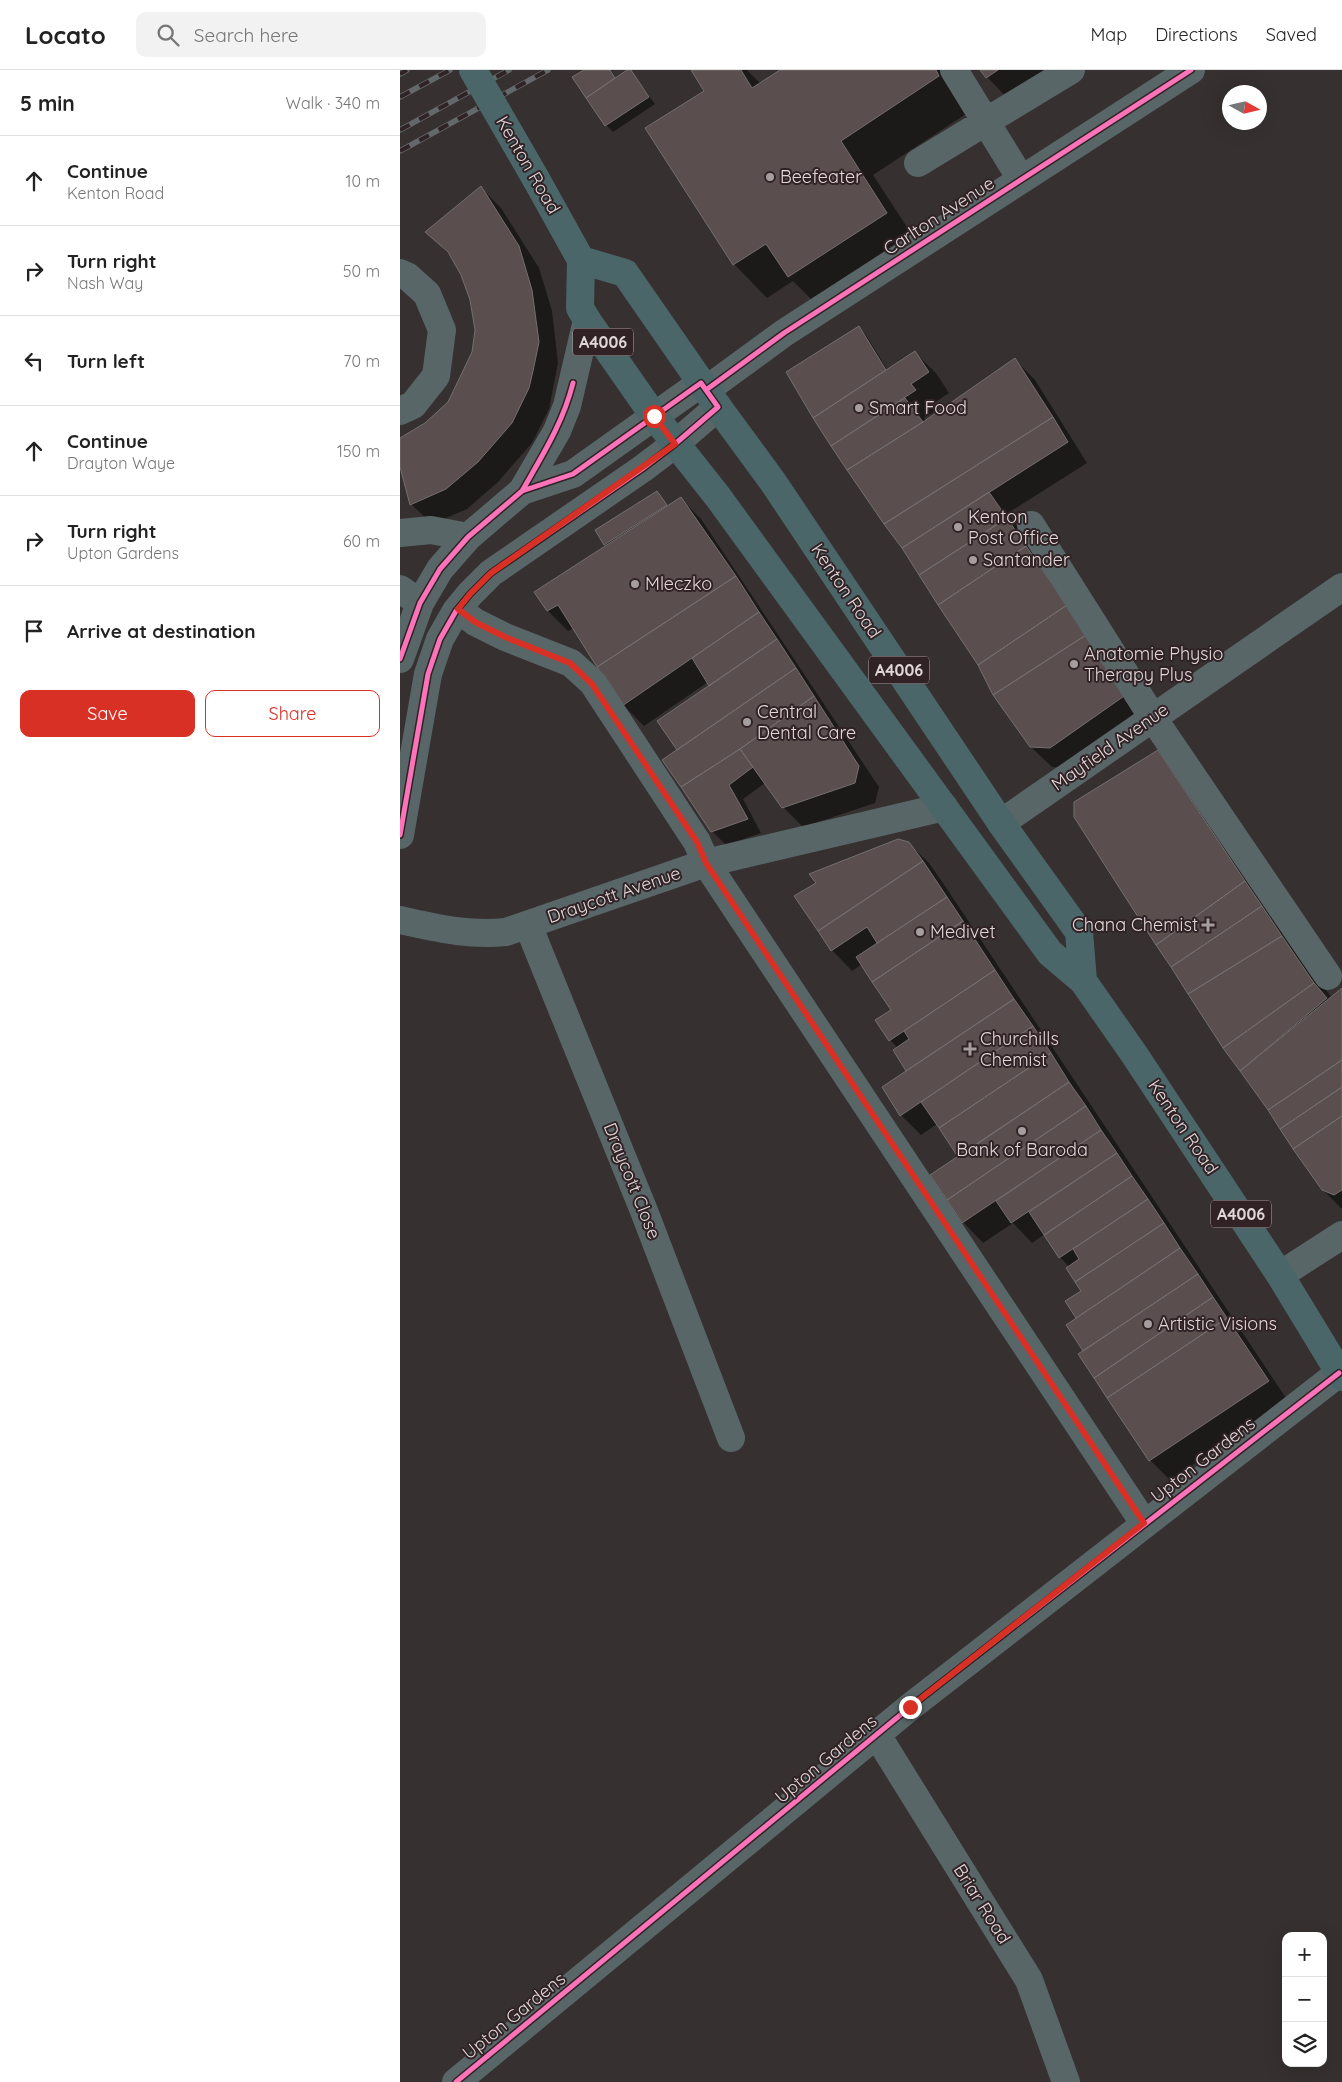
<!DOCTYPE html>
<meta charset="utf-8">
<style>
:root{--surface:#fff;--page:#f2f2f2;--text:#222;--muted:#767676;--line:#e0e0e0;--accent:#d93025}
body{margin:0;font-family:Quicksand,sans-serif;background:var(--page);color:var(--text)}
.controls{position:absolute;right:15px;bottom:15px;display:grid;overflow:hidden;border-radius:10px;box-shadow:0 5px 20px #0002}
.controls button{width:45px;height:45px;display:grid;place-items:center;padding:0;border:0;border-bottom:1px solid var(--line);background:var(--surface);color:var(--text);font:25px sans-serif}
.compass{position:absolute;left:822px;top:15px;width:45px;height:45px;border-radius:50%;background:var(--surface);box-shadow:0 5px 20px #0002;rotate:98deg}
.stop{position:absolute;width:15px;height:15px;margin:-11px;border:4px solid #d93025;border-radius:50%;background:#fff}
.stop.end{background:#d93025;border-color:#fff;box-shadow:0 1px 5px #0008}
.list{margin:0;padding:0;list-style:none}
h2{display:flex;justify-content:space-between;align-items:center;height:65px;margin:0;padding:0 20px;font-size:21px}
h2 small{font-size:16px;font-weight:400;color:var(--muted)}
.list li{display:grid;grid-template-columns:32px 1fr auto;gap:15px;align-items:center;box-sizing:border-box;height:90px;padding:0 20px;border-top:1px solid var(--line)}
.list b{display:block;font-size:19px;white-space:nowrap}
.list p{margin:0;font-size:16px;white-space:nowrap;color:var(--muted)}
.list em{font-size:16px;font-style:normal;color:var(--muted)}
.actions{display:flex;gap:10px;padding:15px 20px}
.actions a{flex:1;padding:11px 0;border:1px solid var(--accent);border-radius:10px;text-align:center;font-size:18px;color:var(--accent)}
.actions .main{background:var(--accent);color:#fff}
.icon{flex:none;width:28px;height:28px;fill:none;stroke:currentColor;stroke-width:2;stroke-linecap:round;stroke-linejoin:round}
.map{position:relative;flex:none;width:942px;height:2012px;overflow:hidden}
header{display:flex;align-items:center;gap:30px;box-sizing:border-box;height:70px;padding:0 25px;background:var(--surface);border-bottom:1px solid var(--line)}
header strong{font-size:24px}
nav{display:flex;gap:28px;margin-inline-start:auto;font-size:18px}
.search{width:350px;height:45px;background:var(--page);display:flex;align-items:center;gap:12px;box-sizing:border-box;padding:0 18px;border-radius:10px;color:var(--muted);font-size:19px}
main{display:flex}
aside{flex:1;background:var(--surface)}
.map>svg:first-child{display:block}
.shadow{fill:#0007}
.building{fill:#5b4e4f;stroke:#746f6f}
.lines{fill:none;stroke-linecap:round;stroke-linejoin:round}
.minor{stroke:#596668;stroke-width:28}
.major{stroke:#4a6669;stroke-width:28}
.rail-casing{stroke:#63696a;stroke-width:5.5}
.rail{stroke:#302225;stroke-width:4;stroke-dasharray:11;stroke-linecap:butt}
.major-bridge{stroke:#4a6669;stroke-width:28}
.cycleway-casing{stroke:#302225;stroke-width:8}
.cycleway{stroke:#fb73b8;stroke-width:5}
.route{stroke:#d93025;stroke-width:6}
.poi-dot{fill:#a59d9e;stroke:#302225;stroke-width:2}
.labels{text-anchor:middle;stroke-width:4;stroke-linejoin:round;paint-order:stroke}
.shield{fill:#302225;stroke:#aca1a3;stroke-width:1}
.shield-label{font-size:16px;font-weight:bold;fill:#e1d7d9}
.street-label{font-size:18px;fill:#e1d7d9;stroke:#302225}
.poi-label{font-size:18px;fill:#e1d7d9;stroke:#302225;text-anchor:start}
</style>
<header>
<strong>Locato</strong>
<div class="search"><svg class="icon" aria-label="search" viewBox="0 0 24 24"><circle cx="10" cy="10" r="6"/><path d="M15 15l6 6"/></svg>Search here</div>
<nav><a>Map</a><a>Directions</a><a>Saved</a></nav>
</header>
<main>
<aside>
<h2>5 min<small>Walk · 340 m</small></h2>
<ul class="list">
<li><svg class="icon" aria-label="ahead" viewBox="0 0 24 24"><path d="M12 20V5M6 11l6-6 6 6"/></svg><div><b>Continue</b><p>Kenton Road</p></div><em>10 m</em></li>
<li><svg class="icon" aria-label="right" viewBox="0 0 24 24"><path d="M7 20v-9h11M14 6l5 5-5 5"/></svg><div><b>Turn right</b><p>Nash Way</p></div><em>50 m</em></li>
<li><svg class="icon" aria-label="left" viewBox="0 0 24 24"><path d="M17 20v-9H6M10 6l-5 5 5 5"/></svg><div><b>Turn left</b></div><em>70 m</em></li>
<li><svg class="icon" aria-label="ahead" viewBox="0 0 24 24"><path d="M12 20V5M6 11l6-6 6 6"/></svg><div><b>Continue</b><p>Drayton Waye</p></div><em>150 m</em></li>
<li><svg class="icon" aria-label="right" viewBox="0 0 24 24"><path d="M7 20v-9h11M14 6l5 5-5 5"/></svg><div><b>Turn right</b><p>Upton Gardens</p></div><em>60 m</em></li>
<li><svg class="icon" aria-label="arrive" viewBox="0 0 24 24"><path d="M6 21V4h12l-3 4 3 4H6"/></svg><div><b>Arrive at destination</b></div></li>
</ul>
<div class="actions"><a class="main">Save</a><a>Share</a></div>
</aside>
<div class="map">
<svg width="942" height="2012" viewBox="0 0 942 2012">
<rect width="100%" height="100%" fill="#363030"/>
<path class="shadow" d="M186 0H211L216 9 230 0 255 34 213 62 206 55 174 8Z
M292 0H347L361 14 383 0H548L572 40 473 105 520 177 422 240 393 211 367 228 334 194 247 58 306 21Z
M582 0H682L620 41 587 7Z
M81 118 101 138 139 198 152 241 158 293 149 339 132 373 98 412 67 439 32 454 11 434 0 392V369L26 354 49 333 74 283 77 260 72 230 62 204 52 187 27 162Z
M459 258 466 265 488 301 515 283 536 303 549 323 531 335 535 341 524 348 526 351 615 290 635 310 687 393 608 443 746 644 671 698 652 697 631 677 520 504 414 348 387 302Z
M257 423 269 437 281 429 301 449 479 717 475 733 403 757 383 737 365 713 343 729 361 763 326 775 312 761 279 680 310 616 308 612 244 656 223 635 174 558 168 561 148 541 135 522 207 476 197 461Z
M758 682 778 702 931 927 942 919V1139L923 1120 824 977Z
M508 773 529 793 543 813 888 1331 770 1410 750 1390 685 1281 678 1249 666 1232 683 1221 669 1197 660 1187 645 1164 632 1173 613 1153 583 1173 563 1152 532 1105 559 1087 537 1054 521 1065 501 1045 508 1001 494 981 498 978 490 970 492 940 462 894 452 901 432 880 396 826Z"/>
<path class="building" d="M184 0H210L215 8 186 28 172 7Z
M227 0H231L249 27 205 56 186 28Z
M291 0H341L352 18 380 0H536L539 6 441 71 487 143 388 207 366 174 333 195 245 58 304 21Z
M580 0H598L586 8Z
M81 116 119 176 132 220 139 272 133 301 129 318 112 353 78 392 46 419 10 435 0 397V368L25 353 48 332 72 282 75 260 70 230 61 205 48 182 25 162Z
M459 256 486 300 413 348 386 302Z
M515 281 529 302 511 314 516 320 431 376 413 348Z
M615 288 653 347 484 454 447 400 523 352Z
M505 328 523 352 447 400 431 376Z
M653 347 668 372 502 478 484 454Z
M257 421 267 435 204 475 195 460Z
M589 422 607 448 519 505 502 478Z
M281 427 336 506 197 597 158 535 147 541 134 522Z
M607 448 626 476 538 535 519 505Z
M626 476 667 535 578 595 538 535Z
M336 506 359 542 222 636 197 597Z
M667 535 686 565 593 625 578 595Z
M359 542 377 569 309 616 292 588Z
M686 565 727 624 650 678 630 677 593 625Z
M377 569 396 598 277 680 257 651Z
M396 598 414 626 340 679 281 717 262 690Z
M414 626 459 696 455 713 382 738 340 679Z
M340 679 353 697 329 715 348 749 311 762 281 717Z
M758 680 845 811 756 875 674 747V732Z
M498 769 509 772 523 791 418 861 394 826 416 813 409 804Z
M523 791 547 827 477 873 467 857 431 881 418 861Z
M845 811 862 836 771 897 756 875Z
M547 827 563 851 472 912 456 887Z
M862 836 882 866 788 924 771 897Z
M563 851 595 900 489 971 475 950 491 940 472 912Z
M882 866 914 913 823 978 788 924Z
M595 900 614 929 506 1001 493 980 509 969 504 961Z
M914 913 927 928 840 1001 823 978Z
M942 918V990L868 1040 840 1001Z
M614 929 633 956 500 1046 482 1017Z
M633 956 651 983 539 1058 521 1032Z
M651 983 669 1012 558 1087 539 1058Z
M942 990V1017L880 1059 868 1040Z
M669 1012 686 1036 547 1130 530 1105Z
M942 1017V1046L893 1079 880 1059Z
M686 1036 701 1060 562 1153 547 1130Z
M942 1046V1120L934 1125 922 1120 893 1079Z
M701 1060 717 1083 611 1153 596 1131Z
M717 1083 732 1106 644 1165 629 1142Z
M732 1106 748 1129 659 1188 644 1165Z
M748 1129 764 1153 675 1212 666 1198 679 1189 673 1179Z
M764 1153 780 1178 676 1248 665 1231 681 1221 675 1212Z
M780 1178 798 1204 683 1281 666 1255Z
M798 1204 813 1227 694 1308 678 1284Z
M813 1227 827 1248 707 1328 694 1308Z
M827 1248 869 1311 749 1391 707 1328Z"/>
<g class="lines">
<path class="minor" d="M554 0 621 109
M518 93 671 0
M0 203 7 206 27 224 42 260 36 306 13 335 0 341
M306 320 384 263 791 0
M122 421 157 361 167 336 187 250
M631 455 753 648 928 906
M0 463 31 460 68 467
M0 519 20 533
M58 539 75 552 105 567 171 593 193 613 297 772 306 793 744 1453
M0 589 20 533 40 499 68 467 122 421 173 404 301 313
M601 753 942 517
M0 765 28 604 40 569 56 541 70 524 91 503 242 399 275 374 318 337
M0 850C37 858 68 866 106 862L306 793 544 737
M128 855 244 1141 331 1368
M880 1205 942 1165
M477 1665 629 1910 666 2012
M56 2012 510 1637 939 1303"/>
<path class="major" d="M136 109 181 190 180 238 187 250 254 346 318 427 650 883 683 911 734 984 880 1205 942 1307
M181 190 225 203 318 337 373 412 601 753 679 862 683 911"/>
<g class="rail-casing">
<path id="rail" d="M0 4 7 0
M0 27 50 0
M0 60 109 0
M0 81 148 0"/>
</g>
<use href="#rail" class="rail"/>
<path class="major-bridge" d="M73 0 136 109"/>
<g class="cycleway-casing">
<path id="cycleway" d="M306 320 384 263 791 0
M122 421C142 386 163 353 173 313
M0 589 20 533 40 499 68 467 122 421 173 404 301 313 318 337 275 374 242 399 91 503 70 524 56 541 40 569 28 604 0 765
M56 2012 510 1637 939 1303"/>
</g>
<use href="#cycleway" class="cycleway"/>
</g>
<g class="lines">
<path class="route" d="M254 346 275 374 91 503 70 524 58 539 75 552 105 567 170 593 192 614 297 772 306 793 744 1453 510 1637"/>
</g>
<g class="poi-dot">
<circle cx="370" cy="107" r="5"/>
<circle cx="459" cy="338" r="5"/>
<circle cx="558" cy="457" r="5"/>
<circle cx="573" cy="490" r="5"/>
<circle cx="235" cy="514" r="5"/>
<circle cx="674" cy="594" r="5"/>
<circle cx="347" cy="652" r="5"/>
<path d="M805.5 847.5h5v5h5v5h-5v5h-5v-5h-5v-5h5z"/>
<circle cx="520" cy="862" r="5"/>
<path d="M567.5 971.5h5v5h5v5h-5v5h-5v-5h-5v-5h5z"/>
<circle cx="622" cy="1061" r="5"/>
<circle cx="748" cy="1254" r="5"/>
</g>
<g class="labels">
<g class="shield">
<rect x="173" y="258.5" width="60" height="27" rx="4"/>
<rect x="469" y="586.5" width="60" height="27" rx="4"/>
<rect x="811" y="1130.5" width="60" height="27" rx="4"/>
</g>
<g class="shield-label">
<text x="203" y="278">A4006</text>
<text x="499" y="606">A4006</text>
<text x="841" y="1150">A4006</text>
</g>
<g class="street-label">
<text transform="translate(128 95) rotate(60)" y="6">Kenton Road</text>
<text transform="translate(539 146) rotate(-33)" y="6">Carlton Avenue</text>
<text transform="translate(446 521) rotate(56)" y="6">Kenton Road</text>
<text transform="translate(710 677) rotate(-35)" y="6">Mayfield Avenue</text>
<text transform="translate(214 825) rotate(-19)" y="6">Draycott Avenue</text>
<text transform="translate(783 1057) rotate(56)" y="6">Kenton Road</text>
<text transform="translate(232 1111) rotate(68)" y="6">Draycott Close</text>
<text transform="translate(803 1390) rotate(-38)" y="6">Upton Gardens</text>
<text transform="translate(426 1689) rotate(-40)" y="6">Upton Gardens</text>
<text transform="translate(582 1834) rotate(58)" y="6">Briar Road</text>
<text transform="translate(114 1946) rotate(-39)" y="6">Upton Gardens</text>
</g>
<g class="poi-label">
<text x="380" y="113">Beefeater</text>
<text x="469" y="344">Smart Food</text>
<text x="568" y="453">Kenton<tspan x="568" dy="21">Post Office</tspan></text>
<text x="583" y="496">Santander</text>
<text x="245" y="520">Mleczko</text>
<text x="684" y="590">Anatomie Physio<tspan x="684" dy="21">Therapy Plus</tspan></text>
<text x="357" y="648">Central<tspan x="357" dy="21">Dental Care</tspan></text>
<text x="798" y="861" text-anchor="end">Chana Chemist</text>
<text x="530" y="868">Medivet</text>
<text x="580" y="975">Churchills<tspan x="580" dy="21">Chemist</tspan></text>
<text x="622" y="1086" text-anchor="middle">Bank of Baroda</text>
<text x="758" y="1260">Artistic Visions</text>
</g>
</g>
</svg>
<div class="controls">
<button>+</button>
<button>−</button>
<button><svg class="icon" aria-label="layers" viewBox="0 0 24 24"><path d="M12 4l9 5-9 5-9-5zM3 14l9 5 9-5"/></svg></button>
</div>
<svg class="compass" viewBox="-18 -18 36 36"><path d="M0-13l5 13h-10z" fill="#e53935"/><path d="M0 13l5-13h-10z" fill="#767676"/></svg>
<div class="stop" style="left:254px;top:346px"></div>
<div class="stop end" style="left:510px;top:1637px"></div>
</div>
</main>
